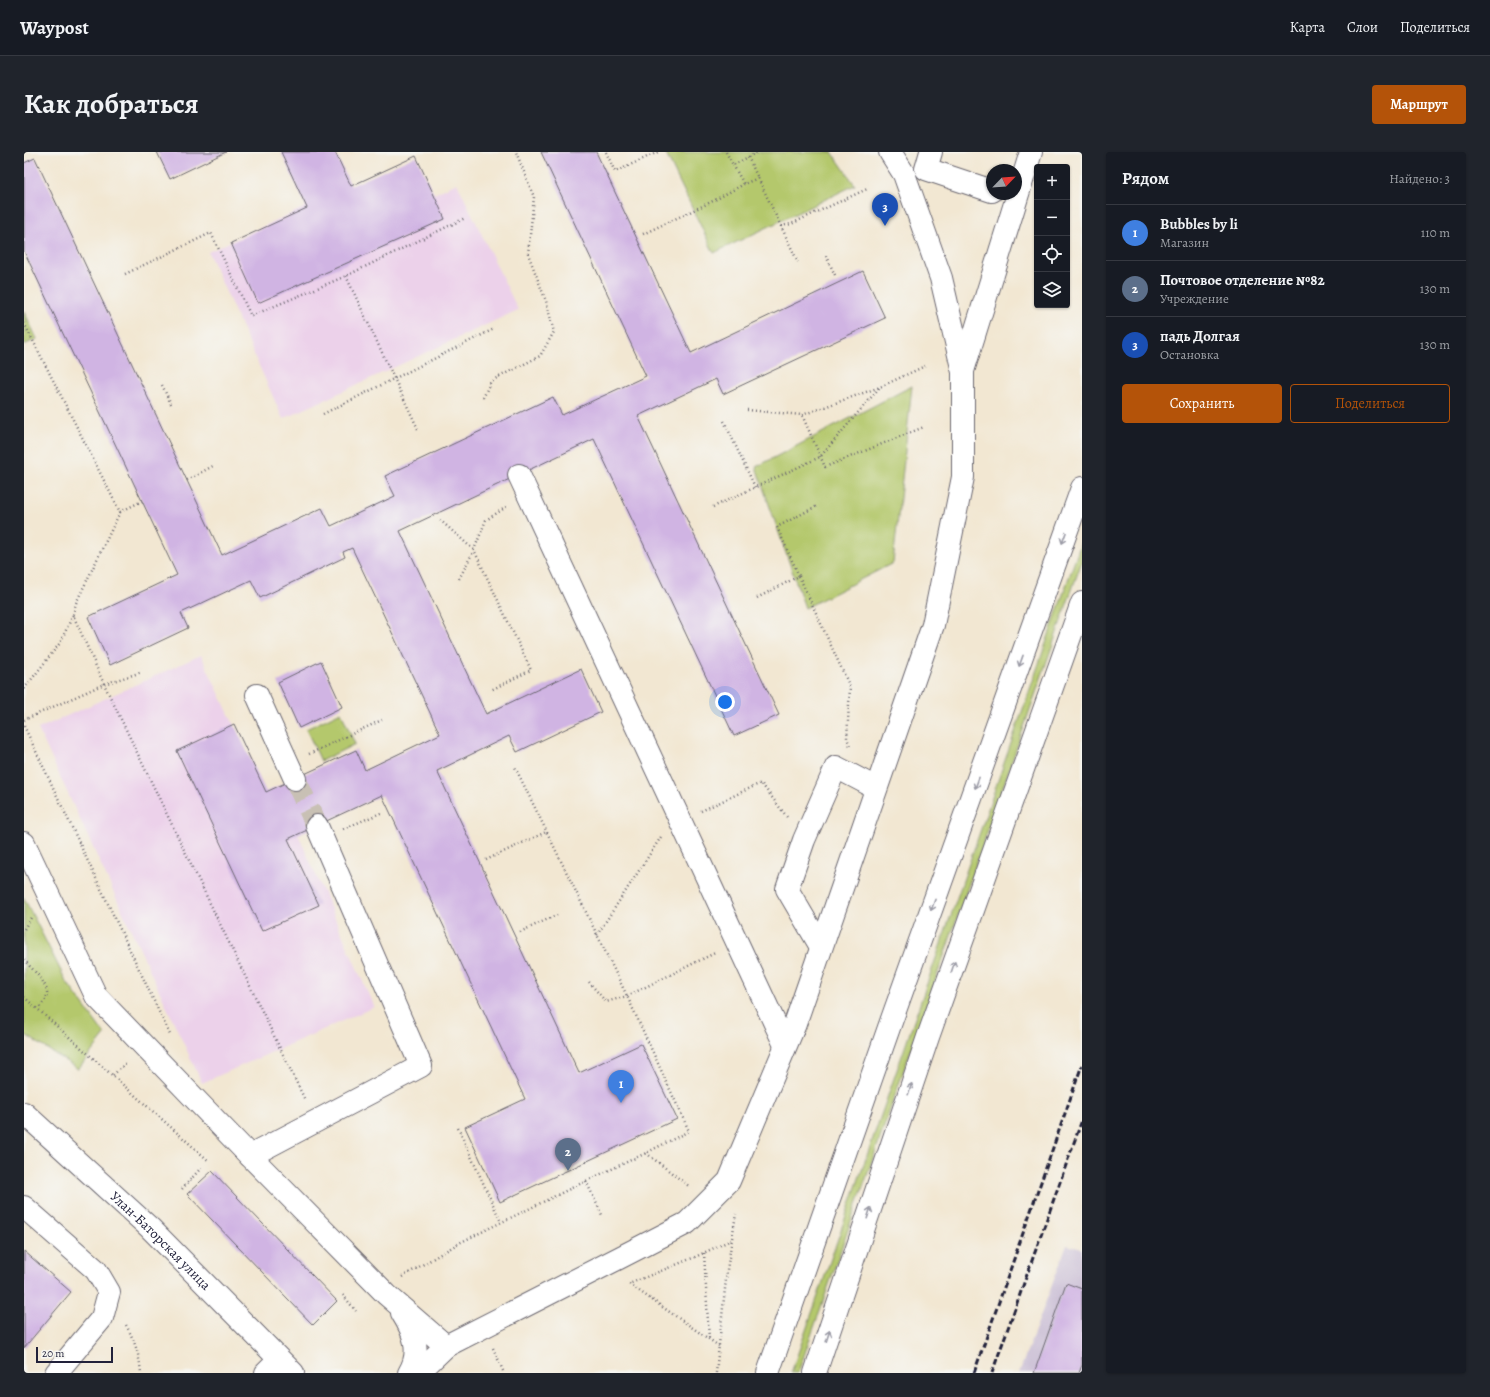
<!DOCTYPE html>
<html lang="ru">
<meta charset="utf-8">
<style>
:root{--surface:#171b24;--page:#20242c;--text:#f1f3f6;--muted:#9ea1a6;--line:#363941;--accent:#b45309}
body{margin:0;font-family:Alegreya,serif;background:var(--page);color:var(--text)}
.controls{position:absolute;right:12px;top:12px;display:grid;overflow:hidden;border-radius:4px;box-shadow:0 1px 3px #0004}
.controls button{width:36px;height:36px;display:grid;place-items:center;padding:0;border:0;border-bottom:1px solid var(--line);background:var(--surface);color:var(--text);font:20px sans-serif}
.compass{position:absolute;left:962px;top:12px;width:36px;height:36px;border-radius:50%;background:var(--surface);box-shadow:0 1px 3px #0004;rotate:65deg}
.scale{position:absolute;left:12px;bottom:10px;width:77px;box-sizing:border-box;padding-left:4px;border:2px solid #22223b;border-top:0;font-size:11px;line-height:14px;white-space:nowrap;color:#22223b;-webkit-text-stroke:3px #f6f6f2;paint-order:stroke}
.you{position:absolute;left:701px;top:550px;width:14px;height:14px;margin:-10px;border:3px solid #fff;border-radius:50%;background:#1a73e8;box-shadow:0 0 0 6px #1a73e833}
.badge{display:grid;place-items:center;width:26px;height:26px;border-radius:50%;background:var(--accent);color:#fff;font-size:13px;font-weight:700}
.pin{position:absolute;translate:-50% -33px;filter:drop-shadow(0 1px 2px #0008)}
.pin::after{content:'';position:absolute;top:21px;width:14px;height:12px;background:inherit;clip-path:polygon(0 0,100% 0,50% 100%)}
.list{margin:0;padding:0;list-style:none}
h2{display:flex;justify-content:space-between;align-items:center;height:52px;margin:0;padding:0 16px;font-size:17px}
h2 small{font-size:13px;font-weight:400;color:var(--muted)}
.list li{display:grid;grid-template-columns:26px 1fr auto;gap:12px;align-items:center;box-sizing:border-box;height:56px;padding:0 16px;border-top:1px solid var(--line)}
.list b{display:block;font-size:15px;white-space:nowrap}
.list p{margin:0;font-size:13px;white-space:nowrap;color:var(--muted)}
.list em{font-size:13px;font-style:normal;color:var(--muted)}
.actions{display:flex;gap:8px;padding:12px 16px}
.actions a{flex:1;padding:9px 0;border:1px solid var(--accent);border-radius:4px;text-align:center;font-size:14px;color:var(--accent)}
.actions .main{background:var(--accent);color:#fff}
.icon{flex:none;width:22px;height:22px;fill:none;stroke:currentColor;stroke-width:2;stroke-linecap:round;stroke-linejoin:round}
.map{position:relative;flex:none;width:1058px;height:1221px;overflow:hidden;border-radius:4px}
header{display:flex;align-items:center;gap:24px;box-sizing:border-box;height:56px;padding:0 20px;background:var(--surface);border-bottom:1px solid var(--line)}
header strong{font-size:19px}
nav{display:flex;gap:22px;margin-inline-start:auto;font-size:14px}
.intro{display:flex;align-items:center;justify-content:space-between;box-sizing:border-box;height:96px;padding:0 24px}
h1{margin:0;font-size:28px}
.button{padding:10px 18px;border-radius:4px;background:var(--accent);color:#fff;font-size:14px;font-weight:700}
main{display:flex;gap:24px;padding:0 24px}
aside{flex:1;background:var(--surface);border-radius:4px;box-shadow:0 1px 3px #0004}
.map>svg:first-child{display:block}
.built{fill:#ecd1ea}
.industrial{fill:#cbbfd5}
.green{fill:#b4c86c;stroke:#6b7554}
.building{fill:#d0b4e3}
.lines{fill:none;stroke-linecap:round;stroke-linejoin:round}
.minor-tunnel{stroke:#c8c0b4;stroke-width:22;stroke-dasharray:22 11;stroke-linecap:butt}
.minor-casing{stroke:#6b6770;stroke-width:24}
.major-casing{stroke:#6b6770;stroke-width:24}
.path{stroke:#6b6770;stroke-width:2.5;stroke-dasharray:1 3;stroke-linecap:butt}
.minor{stroke:#fff;stroke-width:22}
.major{stroke:#fff;stroke-width:22}
.rail{stroke:#22223b;stroke-width:3;stroke-dasharray:6 3;stroke-linecap:butt}
.oneway{stroke:#9c9ca7}
.labels{text-anchor:middle;stroke-width:4;stroke-linejoin:round;paint-order:stroke}
.street-label{font-size:14px;fill:#22223b;stroke:#f6f6f2}
</style>
<header>
<strong>Waypost</strong>
<nav><a>Карта</a><a>Слои</a><a>Поделиться</a></nav>
</header>
<div class="intro"><h1>Как добраться</h1><a class="button">Маршрут</a></div>
<main>
<div class="map">
<svg width="1058" height="1221" viewBox="0 0 1058 1221">
<rect width="100%" height="100%" fill="#f6f6f2"/>
<filter id="ink" filterUnits="userSpaceOnUse"><feTurbulence type="fractalNoise" baseFrequency=".025" numOctaves="2"/><feDisplacementMap in="SourceGraphic" scale="8" xChannelSelector="R" yChannelSelector="G"/><feConvolveMatrix kernelMatrix="1 2 1 2 8 2 1 2 1" color-interpolation-filters="sRGB"/></filter>
<filter id="wash" filterUnits="userSpaceOnUse"><feTurbulence type="fractalNoise" baseFrequency=".012" numOctaves="4" result="noise"/><feDisplacementMap in="SourceGraphic" scale="16" xChannelSelector="R" yChannelSelector="G"/><feGaussianBlur stdDeviation="0.9" result="paint"/><feColorMatrix in="noise" values="0 0 0 0 0 0 0 0 0 0 0 0 0 0 0 0 0 1.4 0 .05"/><feComposite in="paint" operator="in"/></filter>
<g filter="url(#wash)">
<rect width="100%" height="100%" fill="#f2e7d2"/>
<path class="built" d="M392 4 410 42 433 31 494 158 259 267 184 100Z
M177 503 264 687 274 682 350 855 178 931 14 577Z"/>
<path class="industrial" d="M1043 1093 1058 1097V1221H995Z"/>
<path class="green" d="M641 0H808L831 33 690 101Z
M0 159 13 187 0 193Z
M888 234 869 411 781 456 732 315Z
M1058 388V409L774 1221H767Z
M317 560 331 592 297 609 282 577Z
M0 746 42 829 81 883 54 917 0 882Z"/>
<g id="blocks">
<path class="building" d="M133 0H202L146 27Z
M257 0H311L327 34 392 4 421 67 234 151 207 91 283 56Z
M517 0H572L667 201 839 119 861 166 699 242 692 227 614 264 755 563 710 584 570 287 376 379 462 562 557 517 577 560 493 600 485 584 413 619 555 921 617 892 653 967 476 1050 441 975 501 947 358 643 264 687 295 753 238 779 153 599 210 572 242 640 332 598 341 618 416 582 328 396 319 400 321 405 236 446 227 428 157 461 164 476 86 513 64 465 153 423 0 99V11L11 6 198 403 298 356 307 374 371 344 361 324 529 245 538 263 622 224Z
M297 509 318 555 275 576 254 530Z
M188 1019 313 1149 289 1173 163 1042Z
M0 1099 47 1140 0 1196Z
M1042 1131 1058 1137V1213L1055 1221H1010Z"/>
</g>
</g>
<g filter="url(#ink)">
<use href="#blocks" fill-opacity="0" stroke="#6b6770" stroke-width="1"/>
<g class="lines">
<path class="minor-tunnel" d="M271 627 293 674"/>
<g class="minor-casing">
<g id="minor">
<path d="M907 0 902 17 968 39"/>
<path d="M939 219 1007 0"/>
<path d="M495 323 761 893"/>
<path d="M233 543 271 627"/>
<path d="M0 691 72 844 226 1004 363 1143 422 1194"/>
<path d="M797 795 763 737 780 688 812 615 852 636"/>
<path id="s1" d="M0 961 126 1076 269 1221"/>
<path d="M226 1004 397 914 293 674"/>
<path d="M0 1055 72 1118 85 1140 78 1166 32 1221"/>
<path d="M378 1161C390 1180 398 1200 385 1221"/>
<path d="M242 1221 255 1208"/>
<path d="M394 1221 422 1194 595 1106 663 1071 705 1029 771 872 909 473 939 325V220L917 126 880 22 866 0"/>
</g>
</g>
<g class="major-casing">
<path id="major" d="M744 1221 868 867 1058 336
M791 1221 904 885 1058 451"/>
</g>
<path class="path" d="M582 0 591 20 634 0
M702 0 709 13 734 0
M724 5 774 110
M709 13 720 32 734 26
M757 74 767 72 843 37
M619 82 689 49 720 32
M802 104 812 125
M101 122 187 81 227 164 322 124 441 66
M322 124 394 277
M0 171 96 360 52 451 49 463 80 532 281 948
M138 233 148 254
M459 246 467 229 516 204 530 180 522 149 504 102 510 45 492 0
M723 258 778 263 801 315 900 275
M299 262 470 177
M778 263 856 235 901 214
M700 269 731 335
M163 328 189 314
M689 355 796 305 856 235
M96 360 118 349
M416 368 450 398 507 518 467 538
M775 424 826 535 823 586 826 594
M435 427 450 398 462 368 484 354
M733 446 775 424 753 375 793 354
M0 537 36 491 49 463
M0 568 80 532 118 520
M0 574 147 885
M285 602 358 568
M677 659 737 631 763 665
M319 677 359 660
M462 708 522 680
M0 777 8 764
M496 780 533 763
M573 783 637 685
M0 808C7 816 22 829 23 840 24 846 18 852 14 857
M565 830 582 850 603 844 691 801
M0 845 185 1009
M89 923 103 910
M434 976 477 1070
M622 1001 666 1035
M562 1029 578 1063
M158 1037 177 1016
M680 1101 685 1187
M378 1125 435 1091 562 1029 622 1001 665 979 603 844 491 615
M319 1143 332 1159
M102 1173C111 1190 115 1201 117 1221
M695 1194 605 1132 671 1105 707 1088
M469 1196 480 1221
M692 1221 703 1118 712 1062"/>
<use href="#minor" class="minor"/>
<use href="#major" class="major"/>
<path class="rail" d="M950 1221 1058 913
M968 1221 1058 968"/>
</g>
<defs><path id="oneway-shaft" d="M-6 0H5M1.5-3L5.5 0L1.5 3" fill="none" stroke-width="1.6" stroke-linecap="round" stroke-linejoin="round"/></defs>
<g class="oneway">
<use href="#oneway-shaft" transform="translate(1040 386) rotate(110)"/>
<use href="#oneway-shaft" transform="translate(997 509) rotate(110)"/>
<use href="#oneway-shaft" transform="translate(953 631) rotate(110)"/>
<use href="#oneway-shaft" transform="translate(909 753) rotate(110)"/>
<use href="#oneway-shaft" transform="translate(929 815) rotate(-71)"/>
<use href="#oneway-shaft" transform="translate(886 937) rotate(-72)"/>
<use href="#oneway-shaft" transform="translate(845 1061) rotate(-72)"/>
<use href="#oneway-shaft" transform="translate(804 1184) rotate(-72)"/>
</g>
</g>
<g class="labels">
<g class="street-label">
<text dy="5" stroke="none"><textPath href="#s1" startOffset="187">Улан-Баторская улица</textPath></text>
</g>
</g>
</svg>
<div class="controls">
<button>+</button>
<button>−</button>
<button><svg class="icon" aria-label="locate" viewBox="0 0 24 24"><circle cx="12" cy="12" r="6"/><path d="M12 2v4M12 18v4M2 12h4M18 12h4"/></svg></button>
<button><svg class="icon" aria-label="layers" viewBox="0 0 24 24"><path d="M12 4l9 5-9 5-9-5zM3 14l9 5 9-5"/></svg></button>
</div>
<svg class="compass" viewBox="-18 -18 36 36"><path d="M0-13l5 13h-10z" fill="#e53935"/><path d="M0 13l5-13h-10z" fill="#9ea1a6"/></svg>
<div class="scale">20 m</div>
<div class="you"></div>
<div class="pin badge" style="left:597px;top:951px;background:#3f7fe0">1</div>
<div class="pin badge" style="left:544px;top:1019px;background:#5c6f8a">2</div>
<div class="pin badge" style="left:861px;top:74px;background:#1a4fb4">3</div>
</div>
<aside>
<h2>Рядом<small>Найдено: 3</small></h2>
<ul class="list">
<li><span class="badge" style="background:#3f7fe0">1</span><div><b>Bubbles by li</b><p>Магазин</p></div><em>110 m</em></li>
<li><span class="badge" style="background:#5c6f8a">2</span><div><b>Почтовое отделение №82</b><p>Учреждение</p></div><em>130 m</em></li>
<li><span class="badge" style="background:#1a4fb4">3</span><div><b>падь Долгая</b><p>Остановка</p></div><em>130 m</em></li>
</ul>
<div class="actions"><a class="main">Сохранить</a><a>Поделиться</a></div>
</aside>
</main>
